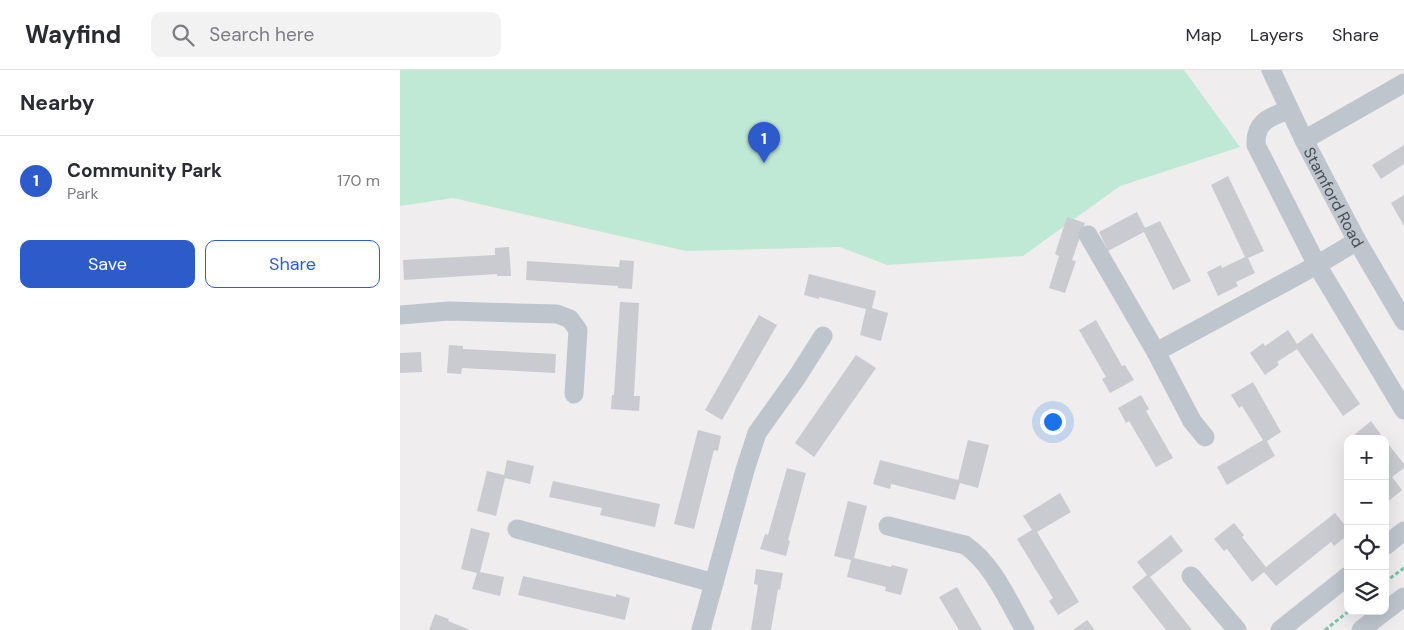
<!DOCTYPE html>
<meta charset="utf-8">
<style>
:root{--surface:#fff;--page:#f2f2f3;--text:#2b2b33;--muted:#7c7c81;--line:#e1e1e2;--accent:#2d5bc9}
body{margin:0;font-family:"DM Sans",sans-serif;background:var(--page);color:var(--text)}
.controls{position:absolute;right:15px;bottom:15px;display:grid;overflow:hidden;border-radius:10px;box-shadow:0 5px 20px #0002}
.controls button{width:45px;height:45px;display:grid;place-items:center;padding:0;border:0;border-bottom:1px solid var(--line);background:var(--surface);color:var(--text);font:25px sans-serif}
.you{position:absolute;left:652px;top:351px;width:18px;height:18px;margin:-12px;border:4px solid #fff;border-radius:50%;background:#1a73e8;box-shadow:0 0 0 8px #1a73e833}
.badge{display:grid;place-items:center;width:32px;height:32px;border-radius:50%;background:var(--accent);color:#fff;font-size:16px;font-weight:700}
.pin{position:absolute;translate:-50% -41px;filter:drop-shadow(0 1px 2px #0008)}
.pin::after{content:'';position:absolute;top:26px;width:18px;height:15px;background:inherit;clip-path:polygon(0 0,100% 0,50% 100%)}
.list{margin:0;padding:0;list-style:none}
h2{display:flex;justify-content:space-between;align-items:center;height:65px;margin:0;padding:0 20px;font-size:21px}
h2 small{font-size:16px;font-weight:400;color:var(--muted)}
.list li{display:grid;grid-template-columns:32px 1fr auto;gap:15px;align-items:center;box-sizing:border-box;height:90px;padding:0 20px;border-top:1px solid var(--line)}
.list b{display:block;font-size:19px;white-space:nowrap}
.list p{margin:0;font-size:16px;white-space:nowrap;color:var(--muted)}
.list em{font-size:16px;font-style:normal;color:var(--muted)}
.actions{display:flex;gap:10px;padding:15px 20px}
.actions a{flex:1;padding:11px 0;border:1px solid var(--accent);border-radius:10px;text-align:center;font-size:18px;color:var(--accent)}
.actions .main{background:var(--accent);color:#fff}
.icon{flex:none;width:28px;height:28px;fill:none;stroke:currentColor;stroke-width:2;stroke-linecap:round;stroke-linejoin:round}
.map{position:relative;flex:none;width:1004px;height:560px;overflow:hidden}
header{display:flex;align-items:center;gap:30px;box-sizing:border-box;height:70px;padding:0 25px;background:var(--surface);border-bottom:1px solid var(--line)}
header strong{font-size:24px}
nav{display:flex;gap:28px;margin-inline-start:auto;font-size:18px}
.search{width:350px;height:45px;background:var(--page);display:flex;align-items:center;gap:12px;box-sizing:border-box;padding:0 18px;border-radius:10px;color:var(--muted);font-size:19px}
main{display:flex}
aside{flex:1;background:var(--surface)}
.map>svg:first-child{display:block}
.green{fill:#bfe9d5}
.building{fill:#cacbd1}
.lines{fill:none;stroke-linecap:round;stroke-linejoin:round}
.path{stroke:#7cc2a9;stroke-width:3;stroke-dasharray:4 2.5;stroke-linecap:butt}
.minor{stroke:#bfc5cd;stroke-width:19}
.labels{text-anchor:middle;stroke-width:5;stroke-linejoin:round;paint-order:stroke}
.street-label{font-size:16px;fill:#474e58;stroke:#fff}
</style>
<header>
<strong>Wayfind</strong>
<div class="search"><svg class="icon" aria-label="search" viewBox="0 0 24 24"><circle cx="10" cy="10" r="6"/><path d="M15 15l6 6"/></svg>Search here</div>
<nav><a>Map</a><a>Layers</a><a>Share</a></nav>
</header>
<main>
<aside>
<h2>Nearby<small></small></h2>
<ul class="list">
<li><span class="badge">1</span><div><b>Community Park</b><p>Park</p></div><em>170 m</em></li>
</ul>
<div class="actions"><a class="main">Save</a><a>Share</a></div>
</aside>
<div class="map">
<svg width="1004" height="560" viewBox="0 0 1004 560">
<rect width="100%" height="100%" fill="#efeded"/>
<path class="green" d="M0 0H784L840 77 720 116 623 186 487 195 440 177 286 181 53 128 0 136Z"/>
<path class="building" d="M1004 75V94L981 109 972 95Z
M828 106 864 181 848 188 855 203 836 212 838 216 818 226 807 202 821 195 822 198 845 187 811 115Z
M1004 125V156L991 133Z
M737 142 745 158 760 151 791 211 773 220 744 162 708 181 699 162Z
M667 147 685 153 672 190 676 191 665 223 649 218 659 186 655 184Z
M109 177 111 206H97V204L4 210 3 190 95 185V178Z
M220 190 234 191 232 219 218 218V216L126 210 127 191 219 197Z
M409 204 476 221 472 238 488 243 481 271 460 265 466 239 419 227V229L404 225Z
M220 232 239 233 234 326H240L239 341 211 339 212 325H214Z
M359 245 377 255 322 350 305 340Z
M696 250 722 296 725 295 734 310 710 323 702 309 706 307 679 260Z
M888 260 897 274 912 263 960 334 943 346 897 279 877 292 879 295 865 305 850 283 863 273 865 276Z
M49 275 63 276V279L156 284 155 303 62 298 61 304 47 303Z
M21 282 22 302 0 303V283Z
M456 285 476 298 414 387 395 373Z
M853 312 881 362 867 371 875 386 827 415 817 397 863 370 842 336 839 338 831 325Z
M741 325 749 339 746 341 773 388 756 397 729 351 726 353 718 338Z
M971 351 984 369H958L954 365Z
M298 360 321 366 318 381 314 380 294 459 274 454Z
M568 370 589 375 578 418 560 413 555 430 491 414 490 419 473 414 480 390 558 410Z
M985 370 1004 394V398L992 407 1002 420 985 434V407L987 406 985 404Z
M107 390 134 396 130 414 105 408 96 446 77 441 87 401 104 405Z
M387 398 406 403 388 470 390 471 386 486 360 479 365 464 368 465Z
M153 411 260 434 255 457 200 445 202 438 149 427Z
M660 423 671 442 637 462 679 532 658 545 649 531 653 528 617 469 632 460 623 446Z
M448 431 467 436 454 488 491 497 492 495 508 499 501 525 485 521 486 517 447 507 451 490 434 486Z
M935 443 948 459V465L934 476 931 472 876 516 864 502 852 512 827 479 824 481 814 469 834 453 844 465 842 467 866 497Z
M71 458 90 463 80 502 104 507 100 526 72 519 77 503 61 499Z
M771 465 783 481 750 507 792 560H766L732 517 747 505 737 492Z
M356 499 383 503 380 520 378 519 371 560H351L358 515 354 514Z
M123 506 216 527V524L230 528 225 550 118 525Z
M557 517 582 560H559L539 527Z
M35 544 49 549 48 551 70 560H29Z
M687 550 695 560H673Z"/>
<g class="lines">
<path class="path" d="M985 512 1004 498
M925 560 949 541"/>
<g class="minor">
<path id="s1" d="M871 0 904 70 957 171 1004 251"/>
<path d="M889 40C870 47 855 51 856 75L917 195 1004 340"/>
<path d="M904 70 1004 13"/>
<path d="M688 165 756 282 792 351 805 367"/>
<path d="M0 245 49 241 157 244 170 249 178 260 174 324"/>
<path d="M756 282 917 195 957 171"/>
<path d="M488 456 565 475C593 494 608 531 625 560"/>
<path d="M117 459 314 513"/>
<path d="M985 476 1004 461"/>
<path d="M791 506 837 560"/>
<path d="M985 541 1004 527"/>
<path d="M301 560 345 400 357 363 397 307 423 266"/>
<path d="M880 560 948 506"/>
<path d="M961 560 985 541"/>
</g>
</g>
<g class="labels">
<g class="street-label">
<text dy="6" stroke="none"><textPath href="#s1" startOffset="142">Stamford Road</textPath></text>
</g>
</g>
</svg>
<div class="controls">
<button>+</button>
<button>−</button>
<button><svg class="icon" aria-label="locate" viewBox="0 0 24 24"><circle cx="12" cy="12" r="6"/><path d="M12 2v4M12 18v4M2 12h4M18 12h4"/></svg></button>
<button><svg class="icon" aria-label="layers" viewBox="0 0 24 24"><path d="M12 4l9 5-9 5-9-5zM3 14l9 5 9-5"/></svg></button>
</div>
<div class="you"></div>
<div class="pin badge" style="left:364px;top:93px">1</div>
</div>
</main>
